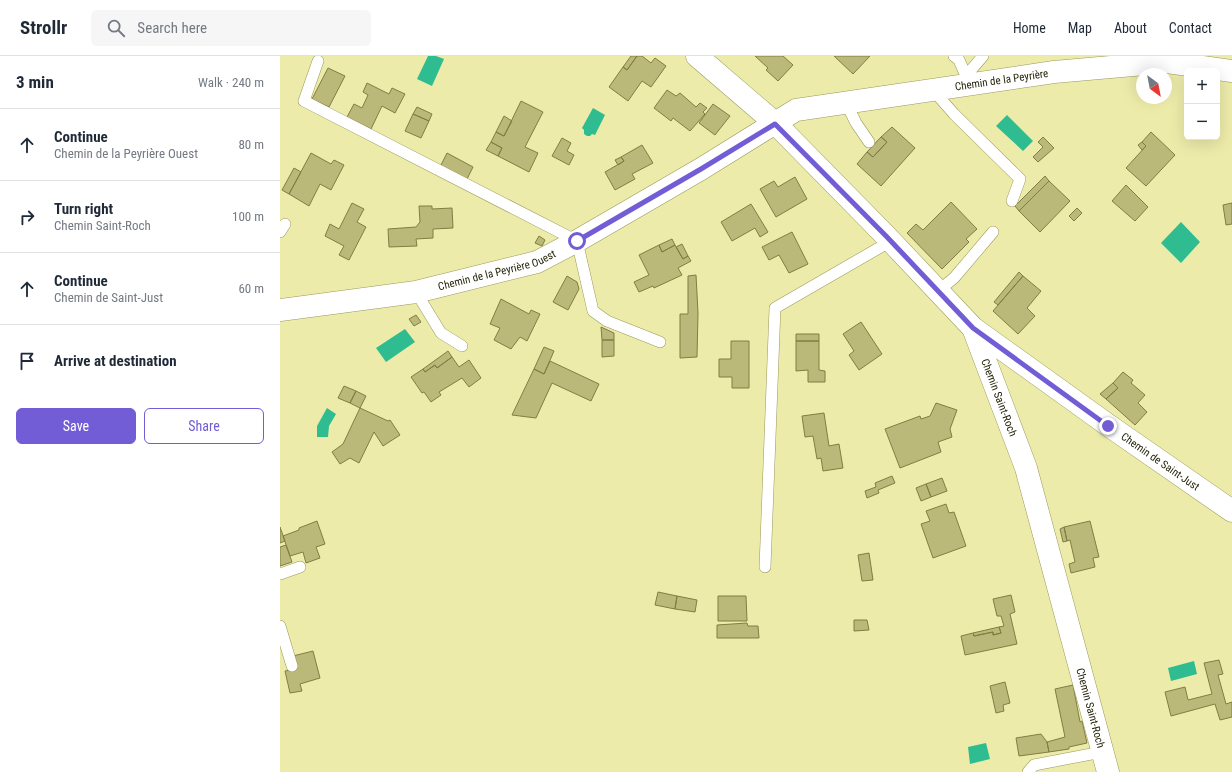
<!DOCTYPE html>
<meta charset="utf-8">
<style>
:root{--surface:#fff;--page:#f6f6f7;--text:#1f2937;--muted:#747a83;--line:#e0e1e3;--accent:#725dd7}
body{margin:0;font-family:"Roboto Condensed",sans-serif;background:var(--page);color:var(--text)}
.controls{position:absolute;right:12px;top:12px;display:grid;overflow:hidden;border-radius:6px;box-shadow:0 4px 16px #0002}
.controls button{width:36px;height:36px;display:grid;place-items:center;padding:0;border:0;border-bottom:1px solid var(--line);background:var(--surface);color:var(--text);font:20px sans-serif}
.compass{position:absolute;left:856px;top:12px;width:36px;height:36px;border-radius:50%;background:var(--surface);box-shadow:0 4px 16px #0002;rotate:148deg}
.stop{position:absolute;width:12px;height:12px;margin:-9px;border:3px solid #725dd7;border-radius:50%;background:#fff}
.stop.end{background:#725dd7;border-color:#fff;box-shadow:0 1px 4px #0008}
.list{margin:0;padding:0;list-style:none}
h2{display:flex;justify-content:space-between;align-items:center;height:52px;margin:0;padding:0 16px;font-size:17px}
h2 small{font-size:13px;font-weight:400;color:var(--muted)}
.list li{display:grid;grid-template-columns:26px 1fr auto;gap:12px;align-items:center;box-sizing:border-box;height:72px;padding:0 16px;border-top:1px solid var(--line)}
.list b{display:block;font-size:15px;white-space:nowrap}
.list p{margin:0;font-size:13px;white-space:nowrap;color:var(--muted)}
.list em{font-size:13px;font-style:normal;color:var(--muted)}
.actions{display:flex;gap:8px;padding:12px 16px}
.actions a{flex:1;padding:9px 0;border:1px solid var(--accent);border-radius:6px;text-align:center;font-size:14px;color:var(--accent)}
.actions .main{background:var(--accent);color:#fff}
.icon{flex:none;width:22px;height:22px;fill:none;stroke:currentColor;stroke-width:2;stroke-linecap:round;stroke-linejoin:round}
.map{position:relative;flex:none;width:952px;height:716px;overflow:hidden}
header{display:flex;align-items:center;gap:24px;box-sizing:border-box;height:56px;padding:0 20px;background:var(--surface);border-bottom:1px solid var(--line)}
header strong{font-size:19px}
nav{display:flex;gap:22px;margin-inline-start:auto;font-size:14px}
.search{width:280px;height:36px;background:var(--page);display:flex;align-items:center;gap:10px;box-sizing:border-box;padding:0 14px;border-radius:6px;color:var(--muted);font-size:15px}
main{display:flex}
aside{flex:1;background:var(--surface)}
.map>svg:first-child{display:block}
.water{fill:#2ebc90}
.building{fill:#bbb97a;stroke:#807e40}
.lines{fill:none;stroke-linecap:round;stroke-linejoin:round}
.lane-casing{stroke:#9b995b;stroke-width:12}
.street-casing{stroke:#9b995b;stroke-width:23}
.lane{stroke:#fff;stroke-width:11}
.street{stroke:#fff;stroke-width:22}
.route{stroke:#725dd7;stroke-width:5}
.labels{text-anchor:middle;stroke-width:3.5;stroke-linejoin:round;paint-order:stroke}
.street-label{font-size:11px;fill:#27260c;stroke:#f9f8b6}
</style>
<header>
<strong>Strollr</strong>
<div class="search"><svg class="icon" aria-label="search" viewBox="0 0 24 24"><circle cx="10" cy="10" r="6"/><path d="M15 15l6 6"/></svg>Search here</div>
<nav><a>Home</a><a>Map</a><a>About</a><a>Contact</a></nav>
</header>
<main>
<aside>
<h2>3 min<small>Walk · 240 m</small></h2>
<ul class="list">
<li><svg class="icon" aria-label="ahead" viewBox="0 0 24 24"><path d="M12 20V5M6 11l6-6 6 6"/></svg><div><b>Continue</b><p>Chemin de la Peyrière Ouest</p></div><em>80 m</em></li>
<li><svg class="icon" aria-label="right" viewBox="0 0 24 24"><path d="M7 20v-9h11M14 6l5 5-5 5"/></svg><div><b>Turn right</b><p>Chemin Saint-Roch</p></div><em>100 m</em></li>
<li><svg class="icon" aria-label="ahead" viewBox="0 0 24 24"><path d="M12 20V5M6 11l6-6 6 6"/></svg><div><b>Continue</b><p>Chemin de Saint-Just</p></div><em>60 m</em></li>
<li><svg class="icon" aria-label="arrive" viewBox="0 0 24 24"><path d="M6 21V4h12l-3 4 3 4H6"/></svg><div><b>Arrive at destination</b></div></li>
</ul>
<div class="actions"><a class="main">Save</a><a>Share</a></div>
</aside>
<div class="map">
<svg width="952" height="716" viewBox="0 0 952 716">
<rect width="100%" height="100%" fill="#eceba9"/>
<path class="water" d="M148 0H156L164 3 152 30 137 23Z
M313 52 325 59 315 79 312 78 310 80H307L304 78V74L302 72Z
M727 59 753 85 743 95 716 70Z
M901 166 920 186 901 207 881 187Z
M125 273 135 286 106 306 96 292Z
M47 352 56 358 49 370 48 381H37V370Z
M914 605 917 618 891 625 888 612Z
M706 687 710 703 690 708 688 691Z"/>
<path class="building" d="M351 0H357L347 14 343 11Z
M357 0H362L371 7 375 2 386 10 371 31 362 25 348 45 329 31 343 11 347 14Z
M475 0H503L513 9 498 25 486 14 488 12Z
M554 0H590L573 18Z
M48 12 65 20 49 51 32 43Z
M87 27 109 38 112 32 125 38 115 57 102 50 91 73 67 61 74 48 82 52 88 39 83 36Z
M387 34 396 40 400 37 416 51 420 47 427 52 423 56 425 58 410 75 393 62 391 65 374 52Z
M241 45 263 56 245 91 258 97 249 116 218 100 222 92 211 86 216 76 224 80Z
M433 48 450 60 435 79 419 67Z
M137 51 152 58 149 65 133 58Z
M133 58 149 65 141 82 125 75Z
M224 60 232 65 224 80 216 76Z
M612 71 635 92 601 130 577 108 587 96 593 101 607 86 601 81Z
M871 76 895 99 866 130 846 112 866 90 862 86Z
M601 81 607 86 593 101 587 96Z
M763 81 774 92 758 106 753 101 763 91 758 86Z
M282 82 291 87 287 95 294 99 289 109 272 100Z
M211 86 222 92 218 100 206 94Z
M862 86 866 90 862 94 858 89Z
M362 89 373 107 352 118 355 123 335 134 325 116 344 105 341 101Z
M31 97 51 108 54 104 64 109 51 134 40 128 29 150 9 138Z
M167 97 193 111 186 125 160 111Z
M341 101 344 105 338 109 335 104Z
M14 112 21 116 9 138 2 134Z
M765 120 769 125 739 155 735 150Z
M515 121 527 143 496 161 480 133 494 125 498 131Z
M769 125 790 145 760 176 739 155Z
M846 129 868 151 855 165 832 145Z
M671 146 697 173 686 183 689 186 662 213 627 177 636 168 643 174Z
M72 147 84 153 77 166 86 171 69 204 59 199 64 190 45 180 50 168 59 173Z
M952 147V168L946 169 943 149Z
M471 148 488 176 480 181 475 172 452 185 441 166Z
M139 150H152V153L172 152 173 172 153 173V182L136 183 137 190 109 191 108 173 136 171 140 166Z
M797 152 802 157 794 165 789 160Z
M512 176 528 208 509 217 499 199 489 204 482 191Z
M259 180 265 184 262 190 255 187Z
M392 183 395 189 382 196 379 189Z
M402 188 408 200 403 203 396 191Z
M379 189 382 196 395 189 403 203 408 200 411 205 398 212 402 219 374 232 373 230 359 236 354 226 369 219 359 199Z
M739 216 743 220 718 249 714 246Z
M416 219 418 257 417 301 400 302V258H408V220Z
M287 220 297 226 299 233 288 254 273 246Z
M743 220 761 235 747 252 755 260 738 278 713 255Z
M221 243 249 258 251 254 260 258 247 285 240 281 231 293 214 284 220 272 210 268Z
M136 259 141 266 134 270 129 263Z
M581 266 602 298 579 314 569 299 574 295 563 278Z
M321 271 334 277V284H322Z
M516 278H539V285H516Z
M322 284H334V300L322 301Z
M451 285H469V332H452V321H439V303H451Z
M516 285H539V314L545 315V326H528V314L516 315Z
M264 291 274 295 264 318 254 313Z
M168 295 172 301 157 312 155 309 145 316 143 313Z
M172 301 179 311 189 304 201 322 189 331 182 322 159 336 161 339 151 346 144 336 142 337 131 321 143 313 145 316 155 309 157 312Z
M270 305 319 328 311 345 272 327 256 362 232 359 254 313 264 318Z
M843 316 853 324 851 327 865 339 858 347 867 356 855 369 826 343 838 332 833 327Z
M833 327 838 332 826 343 820 338Z
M64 330 76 335 70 347 58 342Z
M76 335 86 340 80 352 70 347Z
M656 347 677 354 670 373 672 381 658 386 661 396 620 412 605 373 640 360 641 363 650 360Z
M80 352 108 365 110 364 120 379 103 390 94 376 79 407 70 402 60 408 52 396 63 388Z
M544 357 549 390 559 388 563 412 543 415 541 402 537 403 533 380 525 381 522 360Z
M612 420 615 427 598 434 599 437 587 442 585 435 596 431 595 427Z
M662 422 667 435 651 441 646 428Z
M646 428 651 441 641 445 636 432Z
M666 448 669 457 674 456 686 490 653 502 641 468 650 465 646 455Z
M37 465 45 488 36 491 40 502 26 507 23 496 10 500 3 480 19 474V472Z
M810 465 819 501 813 502 815 511 791 517 789 508 795 506 790 484 787 485 784 471Z
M0 471 5 485 0 487Z
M784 471 787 485 783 486 780 473Z
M6 489 12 506 0 510V491Z
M589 497 593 524 582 525 578 499Z
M378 536 397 540 395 553 375 549Z
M731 539 735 556 730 558 737 588 685 599 681 580 693 577 694 580 713 576V579L721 577 719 571 724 570 721 560H717L713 543Z
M397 540 417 544 415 556 395 553Z
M438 540H466L467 565H438Z
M574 564H587L589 574 574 575Z
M467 567 468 570H478L479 582H437V569Z
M719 571 721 577 713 579V576L694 580 693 577Z
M33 595 40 622 20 628 22 635 10 637 5 615 16 613 13 600Z
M939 604 943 618 938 619 946 648 952 646V661L940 664 935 648 891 660 885 636 905 631 908 644 932 638 924 607Z
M725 626 730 647 723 649 724 655 716 657 710 630Z
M793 629 800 666 802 665 807 687 789 691V693L769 696 767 686 785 681 775 633Z
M761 678 767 686 769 696 739 700 736 682Z"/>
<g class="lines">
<g class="lane-casing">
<path id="lane" d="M674 0 679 4 686 20
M38 5 24 45 297 185 313 255 327 265 380 286
M679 28 703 0
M653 34 674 58 740 123 732 145
M566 47 576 67 589 86
M0 176 5 168
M658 235 674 222 713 176
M136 236 161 277 182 290
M485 511 495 252 611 185
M0 518 20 511
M0 570 12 610
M748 716 754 709 822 696"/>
</g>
<g class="street-casing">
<g id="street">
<path id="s1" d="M417 0 495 67 607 181 693 272 746 412 828 716"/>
<path id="s2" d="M0 254 136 236 257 206 297 185 421 113 516 54 774 16 887 6 952 15"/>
<path id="s3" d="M693 272 828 369 952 455"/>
</g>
</g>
<use href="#lane" class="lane"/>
<use href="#street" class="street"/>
</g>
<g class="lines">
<path class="route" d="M297 185 421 113 495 68 607 181 693 272 828 370"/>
</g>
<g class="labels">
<g class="street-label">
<text dy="4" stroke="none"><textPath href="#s2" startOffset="770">Chemin de la Peyrière</textPath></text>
<text dy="4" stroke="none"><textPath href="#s2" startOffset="221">Chemin de la Peyrière Ouest</textPath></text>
<text dy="4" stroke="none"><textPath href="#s1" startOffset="462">Chemin Saint-Roch</textPath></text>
<text dy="4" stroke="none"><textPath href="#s3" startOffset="230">Chemin de Saint-Just</textPath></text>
<text dy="4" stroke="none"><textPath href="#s1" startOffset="786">Chemin Saint-Roch</textPath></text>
</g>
</g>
</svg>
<div class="controls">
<button>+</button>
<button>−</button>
</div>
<svg class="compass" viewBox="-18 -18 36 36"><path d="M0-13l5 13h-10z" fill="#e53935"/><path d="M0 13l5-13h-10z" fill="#747a83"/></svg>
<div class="stop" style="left:297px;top:185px"></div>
<div class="stop end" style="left:828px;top:370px"></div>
</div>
</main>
